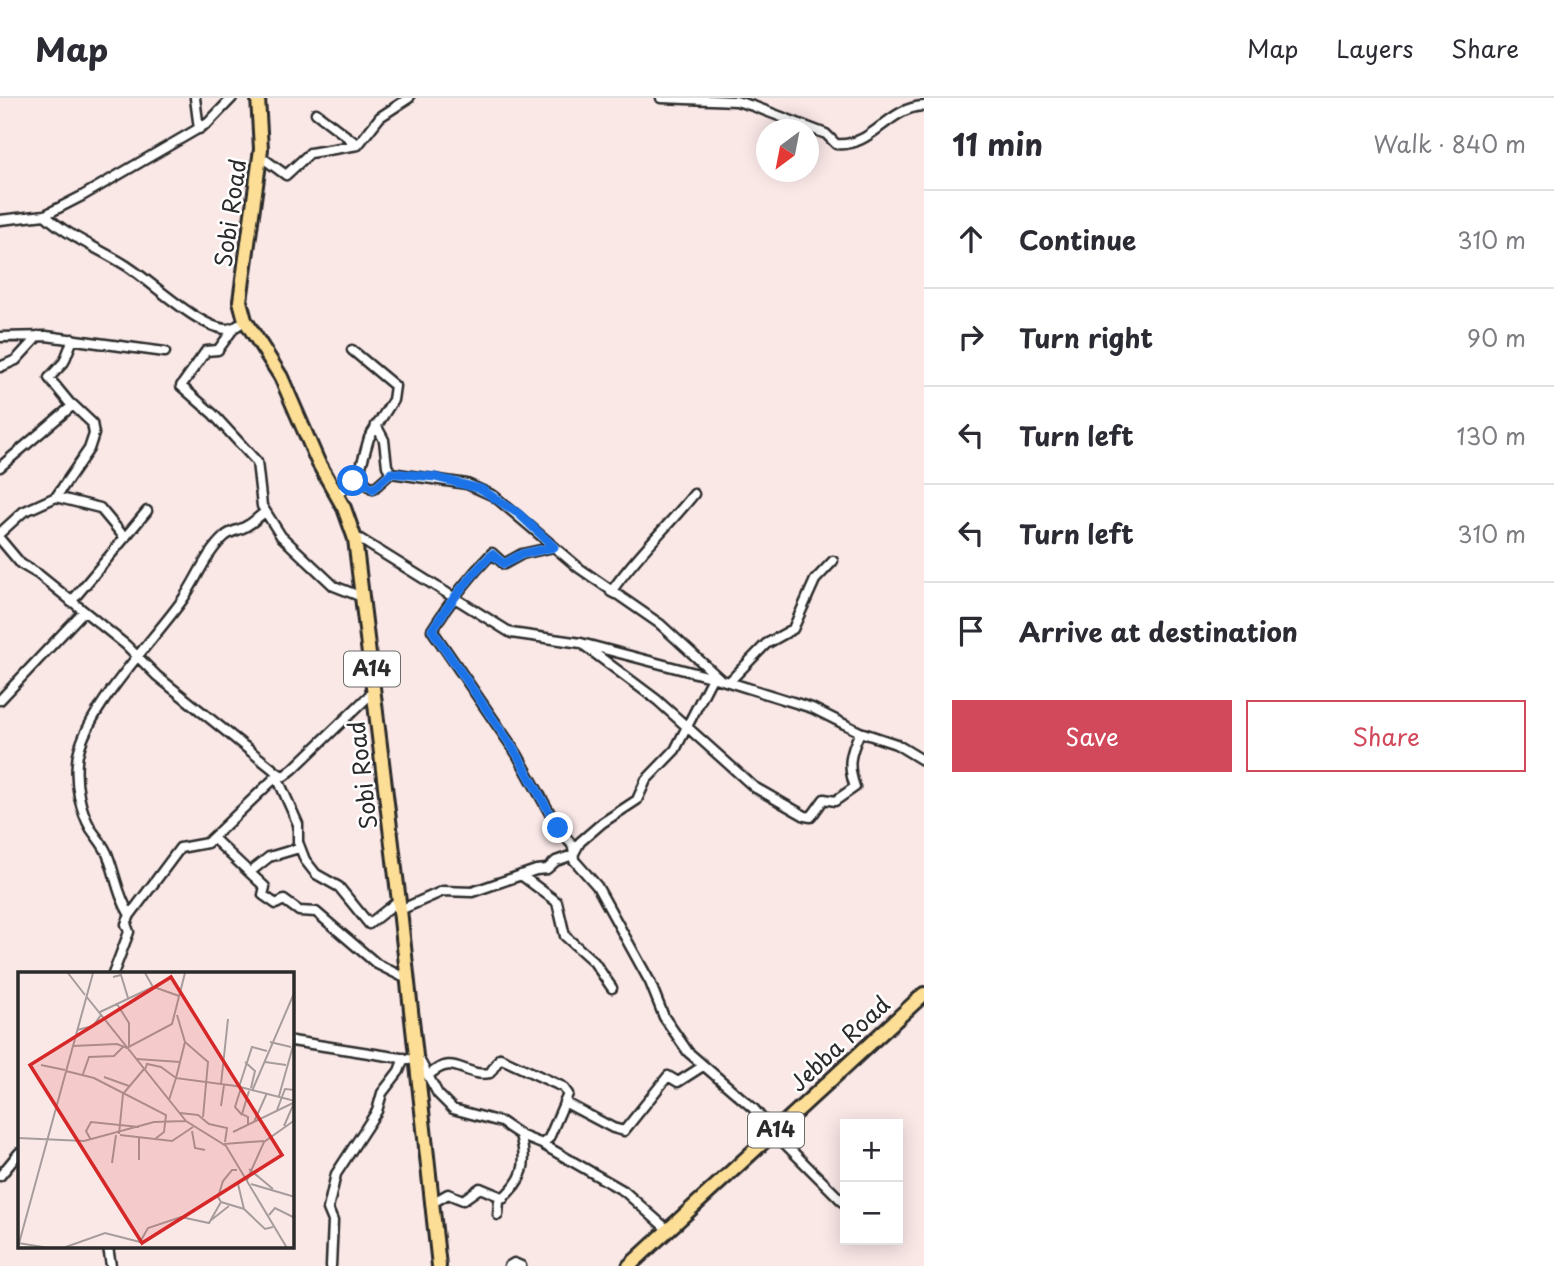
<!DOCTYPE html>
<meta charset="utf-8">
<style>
:root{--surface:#fff;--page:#f7f7f7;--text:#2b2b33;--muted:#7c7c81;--line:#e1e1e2;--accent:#d1495b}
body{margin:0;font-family:"Playpen Sans",sans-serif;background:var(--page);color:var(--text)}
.controls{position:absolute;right:21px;bottom:21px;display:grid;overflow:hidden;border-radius:0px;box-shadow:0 4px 18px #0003}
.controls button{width:63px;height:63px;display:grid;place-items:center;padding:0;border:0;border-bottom:2px solid var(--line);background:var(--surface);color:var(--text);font:35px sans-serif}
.compass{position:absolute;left:756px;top:21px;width:63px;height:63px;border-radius:50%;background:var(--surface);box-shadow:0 4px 18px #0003;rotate:212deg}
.stop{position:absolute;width:21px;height:21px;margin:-16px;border:5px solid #1a73e8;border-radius:50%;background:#fff}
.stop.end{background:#1a73e8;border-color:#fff;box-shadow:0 2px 7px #0008}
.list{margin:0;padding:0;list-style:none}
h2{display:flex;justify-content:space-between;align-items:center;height:91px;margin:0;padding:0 28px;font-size:30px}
h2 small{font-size:23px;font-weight:400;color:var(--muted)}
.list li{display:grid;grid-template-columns:46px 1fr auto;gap:21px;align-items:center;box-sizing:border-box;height:98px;padding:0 28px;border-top:2px solid var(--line)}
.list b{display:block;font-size:26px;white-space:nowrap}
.list em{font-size:23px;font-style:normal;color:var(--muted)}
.actions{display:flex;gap:14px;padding:21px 28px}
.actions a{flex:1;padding:16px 0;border:2px solid var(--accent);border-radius:0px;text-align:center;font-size:24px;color:var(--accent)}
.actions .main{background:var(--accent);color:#fff}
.icon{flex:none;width:38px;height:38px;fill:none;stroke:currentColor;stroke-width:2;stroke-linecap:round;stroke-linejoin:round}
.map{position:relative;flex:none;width:924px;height:1168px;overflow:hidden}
header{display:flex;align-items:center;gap:42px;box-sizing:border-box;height:98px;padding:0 35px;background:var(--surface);border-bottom:2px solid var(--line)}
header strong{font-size:33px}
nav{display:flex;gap:38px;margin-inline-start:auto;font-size:24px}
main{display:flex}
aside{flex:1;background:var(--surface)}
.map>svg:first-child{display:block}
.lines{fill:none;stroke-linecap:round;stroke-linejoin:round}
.minor-casing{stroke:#2b2b2b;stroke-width:13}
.highway-casing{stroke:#2b2b2b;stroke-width:18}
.minor{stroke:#fff;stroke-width:8}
.highway{stroke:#fcde96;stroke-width:12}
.route{stroke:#1a73e8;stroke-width:9}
.labels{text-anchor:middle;stroke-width:5;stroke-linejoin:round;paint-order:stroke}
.shield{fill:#fff;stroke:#6b6b6b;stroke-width:2}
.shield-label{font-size:21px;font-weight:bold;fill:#2b2b2b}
.street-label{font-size:23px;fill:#2b2b2b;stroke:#fff}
.inset-road{fill:none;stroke:#a79c9c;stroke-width:2}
.view{fill:#d62828;fill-opacity:0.15;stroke:#d62828;stroke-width:3.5}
.inset-edge{fill:none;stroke:#2b2b2b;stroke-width:3.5}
</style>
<header>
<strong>Map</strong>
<nav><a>Map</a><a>Layers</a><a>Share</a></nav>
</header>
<main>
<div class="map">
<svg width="924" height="1168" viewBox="0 0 924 1168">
<rect width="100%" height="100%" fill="#fae8e7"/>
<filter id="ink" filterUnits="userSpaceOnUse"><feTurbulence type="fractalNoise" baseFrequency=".0143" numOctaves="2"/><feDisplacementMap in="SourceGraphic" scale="14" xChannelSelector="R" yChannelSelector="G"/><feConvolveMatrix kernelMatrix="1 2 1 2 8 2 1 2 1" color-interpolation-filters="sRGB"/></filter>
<g filter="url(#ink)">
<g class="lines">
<g class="minor-casing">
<path id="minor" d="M195 0 199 31
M661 0 736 3 753 8 826 36 836 46C872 50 888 9 924 8
M316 15 358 47
M260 58 286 77 310 55 358 47 380 19 409 0
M45 117C70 140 99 150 127 168 152 184 198 229 226 231 234 231 239 227 245 222
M0 122 45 117 82 98 208 25 232 0
M234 230 218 252 206 253 181 288 213 316 257 364 262 408 281 438 334 488 362 499
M0 239 46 238 165 254
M352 252 395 288 393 302 369 340 358 379
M0 269 16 262 38 238
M376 327 384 342 387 368 391 375
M0 369 72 308 49 280 64 264 73 241
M337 397 358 379 373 391 391 375 467 386 494 398 579 470 660 526 719 580
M56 399 100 410 125 440
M0 435 23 414 56 399 89 351 94 336 92 325 73 307
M0 441 21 466 38 476 126 547 157 578 279 676 284 678 293 671 374 593
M355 441H360L511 535 581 545 722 582 812 610 860 634 896 646 924 663
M554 449 522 456 504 466 492 455C469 479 449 505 432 532L517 656 558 730 573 748 574 762 597 788 650 884 664 919 688 954 754 1011 774 1035
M615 496 611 494C635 458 667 430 694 396
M71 504 147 413
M585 548 657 602 754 689 805 718 811 719 824 701 835 703 855 689C847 667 850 656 860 634
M729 584 766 546 793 531 815 482 833 463
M0 602 83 514
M277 679 298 726V744L305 762 316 776 339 789 369 826 398 803
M213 740 265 789 263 797 276 806 284 802 299 813 316 814 377 866 405 880
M250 774 269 759 299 750
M521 777 557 804 565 838 594 864 612 890
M400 812 443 793 472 794 536 772 547 771 556 763 573 757 580 744 602 725 637 702 646 682 675 652 712 580
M130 817 180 750 207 745 279 676
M113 876 129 834 126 826 130 817C118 798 116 779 108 758 105 748 97 740 91 731 80 712 75 686 77 664 80 616 156 540 183 501 197 481 206 455 224 439 231 432 240 433 248 427 254 424 259 418 265 414
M292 943 420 963 438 996 453 1011 501 1024 522 1038 542 1046 624 1093 668 1132
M428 978C455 953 463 980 490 975L500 960 563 989 568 996 549 1040 542 1046
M564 1004 613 1030 624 1033 668 978 678 984 703 968
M778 1039 845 1106
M0 1078 19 1055
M434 1104 448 1096 463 1102 480 1090 504 1100
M498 1117 499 1103C525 1082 528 1066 520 1037
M108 1149 111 1168
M331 1168 333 1123 328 1111 336 1076 377 1013 382 995 399 973 404 960
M509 1168 514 1165 521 1168"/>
</g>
<g class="highway-casing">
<path id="highway" d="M258 0 261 51 240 203 245 222 281 279 318 364 344 410 355 441 400 812 439 1168
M629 1168 924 896"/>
</g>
<use href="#minor" class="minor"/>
<use href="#highway" class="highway"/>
</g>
</g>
<g class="lines" filter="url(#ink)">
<path class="route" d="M353 383 358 379 373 391 391 375 435 379 481 391 519 416 554 449 522 456 504 466 492 456C469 479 449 505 432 532L517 656 558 730"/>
</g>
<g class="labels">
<g class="shield">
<rect x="344" y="553.5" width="56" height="35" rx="5"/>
<rect x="748" y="1014.5" width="56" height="35" rx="5"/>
</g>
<g class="shield-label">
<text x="372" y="578">A14</text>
<text x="776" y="1039">A14</text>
</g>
<g class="street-label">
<text transform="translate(231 115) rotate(-82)" y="8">Sobi Road</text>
<text transform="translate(363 677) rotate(-97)" y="8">Sobi Road</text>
<text transform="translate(840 946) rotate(-43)" y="8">Jebba Road</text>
</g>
</g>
<g transform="translate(18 874)">
<rect width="276" height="276" fill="#fae8e7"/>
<path class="inset-road" d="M50 1 67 23M95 5 103 3 110 26M136 15 161 24M68 24 168 149 208 174 269 276M99 32 111 51V75M82 40 135 15 127 1M159 43 167 70 190 90 185 145M59 58 75 54 83 43M252 70 273 75M55 74 99 72 109 76 154 52 167 1M119 87 162 90M227 90 237 99 233 116M247 90 268 93M23 93 47 98M127 98 129 92 143 95 158 106M48 99 76 106 148 143 146 160 137 167M65 102 71 85 96 84 106 74M86 105 111 114M158 106 167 70M203 112 210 47M221 115 234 75 249 79M223 116 217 135 224 143M234 119 277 19M261 124 277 67M151 128 158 106 218 114 277 129M203 134 206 113M259 138 267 117 277 118M162 141 180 143 191 152 209 156 207 170M236 150 249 121M230 153V145L224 142 231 119M266 154 276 131M174 159 177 176 187 178M215 160 277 130M101 162 105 122 126 97M102 163 154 169 175 155M0 166 66 169 136 150 168 149M73 168 68 159 73 150 121 155M206 172 246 169M121 188V166M94 191 98 163M231 197 255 217M225 207 220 212 226 237M229 208 246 170 277 148M233 212 277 225M203 230 200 225 205 209 214 198H219M251 243 257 236 277 246M192 249 211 234M0 271 31 276M0 275 75 1M45 276 87 261 122 270 130 256 163 245 191 251 203 230 226 237 247 257 255 255"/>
<path class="view" d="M153 5 264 183 124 271 12 93Z"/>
<rect width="276" height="276" class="inset-edge"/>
</g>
</svg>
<div class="controls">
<button>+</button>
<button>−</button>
</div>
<svg class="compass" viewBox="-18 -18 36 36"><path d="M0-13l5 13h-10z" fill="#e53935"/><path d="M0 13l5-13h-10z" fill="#7c7c81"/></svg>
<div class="stop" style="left:353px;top:383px"></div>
<div class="stop end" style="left:558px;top:730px"></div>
</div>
<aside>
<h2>11 min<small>Walk · 840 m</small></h2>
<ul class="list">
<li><svg class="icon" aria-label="ahead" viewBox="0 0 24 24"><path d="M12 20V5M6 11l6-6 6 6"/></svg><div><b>Continue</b></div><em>310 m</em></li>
<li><svg class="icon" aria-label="right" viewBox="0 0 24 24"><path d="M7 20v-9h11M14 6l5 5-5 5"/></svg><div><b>Turn right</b></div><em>90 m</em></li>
<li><svg class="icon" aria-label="left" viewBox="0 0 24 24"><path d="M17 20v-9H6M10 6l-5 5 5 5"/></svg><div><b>Turn left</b></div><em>130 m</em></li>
<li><svg class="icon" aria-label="left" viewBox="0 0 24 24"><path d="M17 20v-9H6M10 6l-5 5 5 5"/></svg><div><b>Turn left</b></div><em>310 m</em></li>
<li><svg class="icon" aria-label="arrive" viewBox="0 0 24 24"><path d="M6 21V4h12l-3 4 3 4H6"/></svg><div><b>Arrive at destination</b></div></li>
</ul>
<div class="actions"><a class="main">Save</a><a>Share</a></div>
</aside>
</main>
